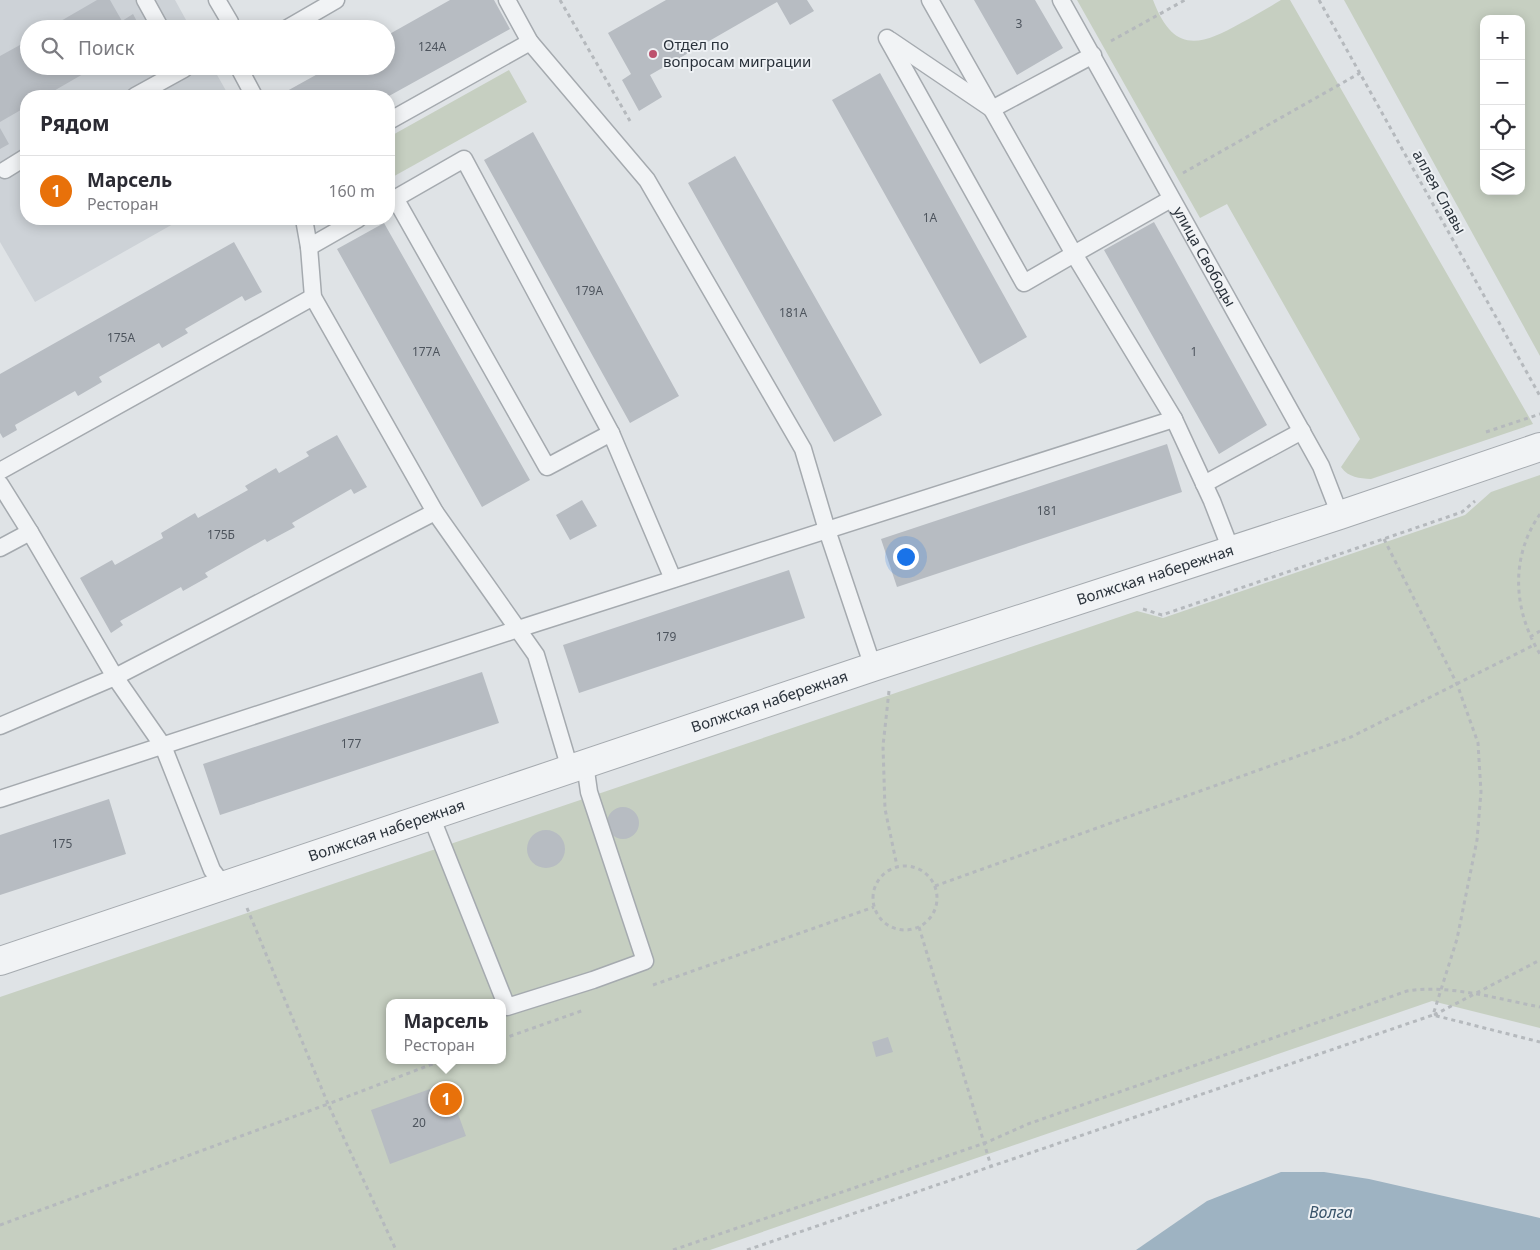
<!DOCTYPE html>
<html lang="ru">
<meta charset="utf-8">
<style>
:root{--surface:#fff;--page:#f7f7f7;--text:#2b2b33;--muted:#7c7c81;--line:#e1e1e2;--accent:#db2777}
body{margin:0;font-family:"Noto Sans",sans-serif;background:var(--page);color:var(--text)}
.controls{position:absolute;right:15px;top:15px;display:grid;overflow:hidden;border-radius:10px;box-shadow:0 2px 12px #0003}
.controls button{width:45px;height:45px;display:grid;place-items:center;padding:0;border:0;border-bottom:1px solid var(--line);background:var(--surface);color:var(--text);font:25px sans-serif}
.you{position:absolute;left:905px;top:556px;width:18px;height:18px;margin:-12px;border:4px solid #fff;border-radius:50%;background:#1a73e8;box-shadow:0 0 0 8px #1a73e833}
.badge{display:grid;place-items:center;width:32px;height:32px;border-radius:50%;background:var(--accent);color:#fff;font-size:16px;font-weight:700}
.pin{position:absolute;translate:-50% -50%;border:2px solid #fff;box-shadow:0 1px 5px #0006}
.popup{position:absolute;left:386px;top:999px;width:120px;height:65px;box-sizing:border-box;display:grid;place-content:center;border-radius:10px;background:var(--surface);filter:drop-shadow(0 1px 4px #0005);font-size:16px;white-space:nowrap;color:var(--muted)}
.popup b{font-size:19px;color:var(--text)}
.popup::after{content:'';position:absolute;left:50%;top:100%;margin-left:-10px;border:10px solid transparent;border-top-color:var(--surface)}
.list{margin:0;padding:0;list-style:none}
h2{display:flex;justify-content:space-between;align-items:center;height:65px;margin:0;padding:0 20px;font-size:21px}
h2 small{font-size:16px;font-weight:400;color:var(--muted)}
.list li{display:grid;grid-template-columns:32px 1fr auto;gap:15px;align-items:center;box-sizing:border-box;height:70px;padding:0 20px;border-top:1px solid var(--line)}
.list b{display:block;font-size:19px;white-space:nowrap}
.list p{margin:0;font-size:16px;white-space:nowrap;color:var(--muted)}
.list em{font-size:16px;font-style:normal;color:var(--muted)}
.icon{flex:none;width:28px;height:28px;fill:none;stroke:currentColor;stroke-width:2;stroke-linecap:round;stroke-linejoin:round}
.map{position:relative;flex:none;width:1540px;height:1250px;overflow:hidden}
.search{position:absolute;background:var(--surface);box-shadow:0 2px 12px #0003;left:20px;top:20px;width:375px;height:55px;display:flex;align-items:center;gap:12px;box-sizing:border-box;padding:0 18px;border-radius:28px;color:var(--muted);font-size:19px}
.panel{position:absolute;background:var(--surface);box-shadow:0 2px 12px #0003;left:20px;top:90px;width:375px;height:135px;border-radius:20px}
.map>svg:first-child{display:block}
.built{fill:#cdd2d7}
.green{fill:#c6cfc1;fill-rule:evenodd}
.water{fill:#9eb3c2}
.building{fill:#b7bcc2}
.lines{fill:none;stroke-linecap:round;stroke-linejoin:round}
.service-casing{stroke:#a5aaaf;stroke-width:19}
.tertiary-casing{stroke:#a5aaaf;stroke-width:30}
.path{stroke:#b5b9bd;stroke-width:3;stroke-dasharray:4 4;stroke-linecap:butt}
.service{stroke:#f1f3f5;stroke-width:16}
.tertiary{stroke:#f1f3f5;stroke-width:28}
.poi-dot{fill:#bd526e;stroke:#eef1f4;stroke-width:2}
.labels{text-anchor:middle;stroke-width:4;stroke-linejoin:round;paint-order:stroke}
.number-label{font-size:12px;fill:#4d545d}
.poi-label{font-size:15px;fill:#2a323b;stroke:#eef1f4;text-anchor:start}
.street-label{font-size:15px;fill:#2a323b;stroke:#eef1f4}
.water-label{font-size:16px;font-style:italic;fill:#39546a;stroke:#eef1f4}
</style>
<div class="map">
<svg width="1540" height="1250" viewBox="0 0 1540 1250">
<rect width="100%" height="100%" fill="#dfe3e6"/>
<path class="built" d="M0 0H175L191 29H29V66H212L229 96H26V219H182L35 302 0 242Z"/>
<path class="green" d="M1077 0H1153C1173 53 1199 47 1241 23 1254 16 1268 8 1281 0H1290L1533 424 1371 479C1359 478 1349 478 1341 467L1360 439 1227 204 1200 218Z
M1344 0H1540V356ZM1484 19H1521V191H1484Z
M509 70 527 102 389 179V137Z
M1540 475V1028L1432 1001 710 1250H0V997L1137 611 1163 618 1465 515 1491 492ZM390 1003H502V1060H390Z"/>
<path class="water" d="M1281 1172H1324L1369 1179 1540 1218V1250H1136L1207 1201Z"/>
<path class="building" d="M97 0H110L122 21 133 14 141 29H47Z
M450 0H494L510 29 389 96H278L332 66H386V36Z
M666 0H807L814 11 790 25 777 2 650 75 662 97 639 111 622 80 631 74 608 33Z
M974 0H1035L1063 48 1017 75Z
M29 40V66H97L45 96H26V107L0 122V56Z
M880 73 1027 337 980 364 832 100Z
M0 128 9 144 0 149Z
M533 132 679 396 630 423 484 160Z
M735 156 882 415 834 442 688 183Z
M1154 222 1267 425 1219 454 1104 250Z
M384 223 530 480 482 507 337 249Z
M234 242 262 292 245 301 242 296 185 329 188 333 162 348 159 343 99 377 102 382 78 396 75 391 15 425 17 430 3 438 0 433V374Z
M337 435 367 487 354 494 351 489 292 523 295 527 267 542 265 539 205 573 208 577 183 591 181 587 120 621 123 625 111 633 80 578 112 560 115 565 163 538 161 533 195 513 198 518 248 490 245 486 276 468 279 473 309 456 306 452Z
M1167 444 1182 492 897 587 881 539Z
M582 500 597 526 570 540 556 515Z
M789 570 805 618 579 693 563 645Z
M482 672 499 723 220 815 203 764Z
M109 799 126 854 0 895V835Z
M607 823a16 16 0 1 1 32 0a16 16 0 1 1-32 0Z
M527 849a19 19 0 1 1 38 0a19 19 0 1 1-38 0Z
M888 1037 893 1052 876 1057 872 1042Z
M447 1083 466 1136 390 1164 371 1110Z"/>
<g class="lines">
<g class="service-casing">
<g id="service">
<path d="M145 0 161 29"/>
<path d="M217 0 230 22 231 29"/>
<path d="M507 0 530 42 647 180 803 449 827 530 873 667"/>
<path d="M930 0 1074 254 1171 199"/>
<path id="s1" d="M1061 0 1321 466 1340 515"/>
<path d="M286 29 336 0"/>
<path d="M887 38 1024 283 1074 254 1174 419 1212 501 1231 550"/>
<path d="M890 40 992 109 1093 55"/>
<path d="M238 66 254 96"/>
<path d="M135 96 184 69 182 66"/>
<path d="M389 121 530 42"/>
<path d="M5 170 26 157"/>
<path d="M395 198 547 467 611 433"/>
<path d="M389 202 464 159 611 433 673 579"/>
<path d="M304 219 309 247 313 297 435 512 536 655 570 769"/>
<path d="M309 247 358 219"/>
<path d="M0 471 313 297"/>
<path d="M0 484 30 532 115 677 163 746 212 870 224 886"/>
<path d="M1204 484 1302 431"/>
<path d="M0 548 30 532"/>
<path d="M0 726 115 677 435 512"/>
<path d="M0 799 518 629 1174 419"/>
<path d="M431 816 507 1007 593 980 645 961 589 792 585 764"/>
</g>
</g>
<g class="tertiary-casing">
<g id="tertiary">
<path id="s2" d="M0 961 873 667 1340 515 1540 447"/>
</g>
</g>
<path class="path" d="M560 0 630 121
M1319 0 1540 396
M1111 41 1185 0
M1183 173 1360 73
M1486 432 1540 414
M1540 514C1510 557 1513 610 1540 654
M1384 539 1457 684 1478 743 1481 792 1477 840 1457 939 1433 1015
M1143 609 1162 615 1462 512 1475 501
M1530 637 1540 631
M889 691 883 746 885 809 897 866
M873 898a32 32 0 1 1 64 0a32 32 0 1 1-64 0Z
M935 886 1351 737 1534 645
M247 908 328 1104 443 1060
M919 927 991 1166
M653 985 874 907
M1434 1015 1540 960
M502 1039 584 1010
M0 1225 328 1104 396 1250
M673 1250 985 1143 1028 1124 1407 991C1449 984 1498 999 1540 1007
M747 1250 1433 1015 1540 1042"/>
<use href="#service" class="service"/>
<use href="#tertiary" class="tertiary"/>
</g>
<circle class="poi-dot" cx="653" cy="54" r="5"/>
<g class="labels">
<g class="number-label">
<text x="1019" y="28">3</text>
<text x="432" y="51">124А</text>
<text x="930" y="222">1А</text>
<text x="589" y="295">179А</text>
<text x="793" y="317">181А</text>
<text x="121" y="342">175А</text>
<text x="426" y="356">177А</text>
<text x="1194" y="356">1</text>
<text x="1047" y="515">181</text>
<text x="221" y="539">175Б</text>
<text x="666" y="641">179</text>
<text x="351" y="748">177</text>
<text x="62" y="848">175</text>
<text x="419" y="1127">20</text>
</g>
<g class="poi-label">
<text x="663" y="50">Отдел по<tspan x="663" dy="17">вопросам миграции</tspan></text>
</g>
<g class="street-label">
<text transform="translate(1439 192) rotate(61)" y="5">аллея Славы</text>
<text dy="5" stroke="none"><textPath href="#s1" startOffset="294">улица Свободы</textPath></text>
<text dy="5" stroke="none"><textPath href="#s2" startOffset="1218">Волжская набережная</textPath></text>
<text dy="5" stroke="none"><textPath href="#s2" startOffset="812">Волжская набережная</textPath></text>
<text dy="5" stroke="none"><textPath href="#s2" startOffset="408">Волжская набережная</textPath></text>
</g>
<g class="water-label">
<text x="1331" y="1218">Волга</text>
</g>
</g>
</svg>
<div class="controls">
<button>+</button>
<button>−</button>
<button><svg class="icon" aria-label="locate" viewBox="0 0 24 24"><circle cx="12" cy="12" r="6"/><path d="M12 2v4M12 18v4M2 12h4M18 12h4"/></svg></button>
<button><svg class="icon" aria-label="layers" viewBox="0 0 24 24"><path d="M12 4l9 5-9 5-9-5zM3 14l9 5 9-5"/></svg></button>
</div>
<div class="you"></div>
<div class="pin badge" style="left:446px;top:1099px;background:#e8710a">1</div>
<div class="popup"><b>Марсель</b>Ресторан</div>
<div class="search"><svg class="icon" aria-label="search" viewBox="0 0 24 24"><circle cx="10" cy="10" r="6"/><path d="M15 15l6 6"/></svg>Поиск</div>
<section class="panel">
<h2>Рядом<small></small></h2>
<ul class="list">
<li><span class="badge" style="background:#e8710a">1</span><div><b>Марсель</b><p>Ресторан</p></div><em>160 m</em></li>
</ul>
</section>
</div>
